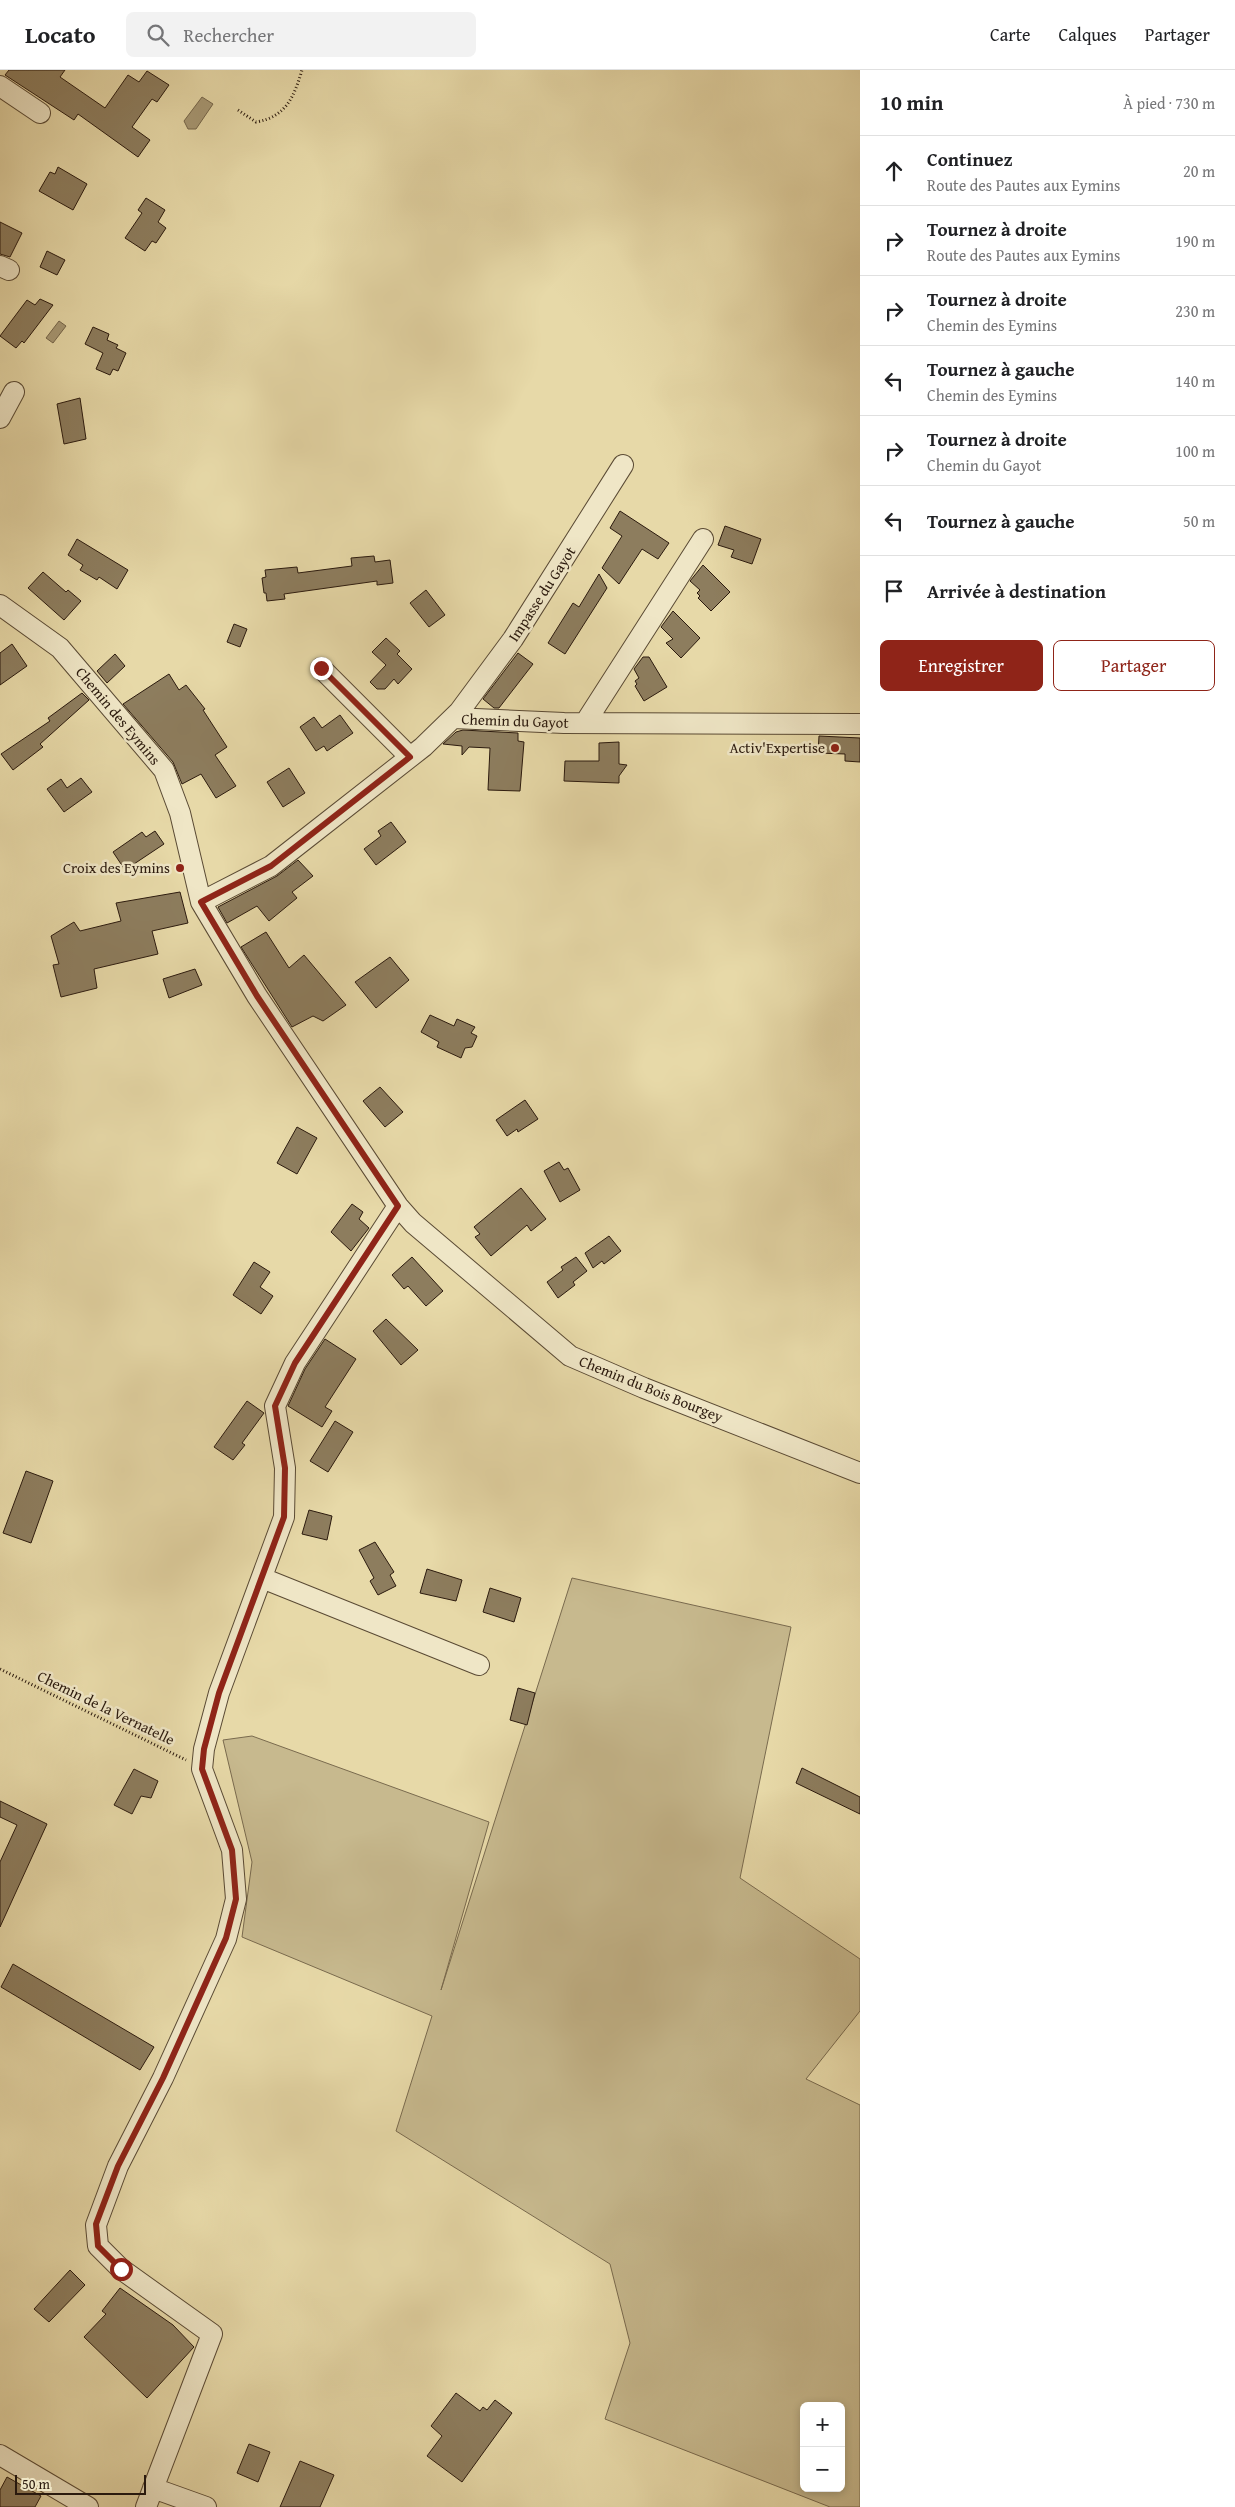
<!DOCTYPE html>
<html lang="fr">
<meta charset="utf-8">
<style>
:root{--surface:#fff;--page:#f2f2f2;--text:#202124;--muted:#757577;--line:#e0e0e0;--accent:#8f2418}
body{margin:0;font-family:"Gentium Book Plus",serif;background:var(--page);color:var(--text)}
.controls{position:absolute;right:15px;bottom:15px;display:grid;overflow:hidden;border-radius:8px;box-shadow:0 2px 8px #0003}
.controls button{width:45px;height:45px;display:grid;place-items:center;padding:0;border:0;border-bottom:1px solid var(--line);background:var(--surface);color:var(--text);font:25px sans-serif}
.scale{position:absolute;left:15px;bottom:12px;width:131px;box-sizing:border-box;padding-left:5px;border:2px solid #2b1a0e;border-top:0;font-size:14px;line-height:18px;white-space:nowrap;color:#2b1a0e;-webkit-text-stroke:4px #efe6c6;paint-order:stroke}
.stop{position:absolute;width:15px;height:15px;margin:-11px;border:4px solid #8f2418;border-radius:50%;background:#fff}
.stop.end{background:#8f2418;border-color:#fff;box-shadow:0 1px 5px #0008}
.list{margin:0;padding:0;list-style:none}
h2{display:flex;justify-content:space-between;align-items:center;height:65px;margin:0;padding:0 20px;font-size:21px}
h2 small{font-size:16px;font-weight:400;color:var(--muted)}
.list li{display:grid;grid-template-columns:32px 1fr auto;gap:15px;align-items:center;box-sizing:border-box;height:70px;padding:0 20px;border-top:1px solid var(--line)}
.list b{display:block;font-size:19px;white-space:nowrap}
.list p{margin:0;font-size:16px;white-space:nowrap;color:var(--muted)}
.list em{font-size:16px;font-style:normal;color:var(--muted)}
.actions{display:flex;gap:10px;padding:15px 20px}
.actions a{flex:1;padding:11px 0;border:1px solid var(--accent);border-radius:8px;text-align:center;font-size:18px;color:var(--accent)}
.actions .main{background:var(--accent);color:#fff}
.icon{flex:none;width:28px;height:28px;fill:none;stroke:currentColor;stroke-width:2;stroke-linecap:round;stroke-linejoin:round}
.map{position:relative;flex:none;width:860px;height:2437px;overflow:hidden}
header{display:flex;align-items:center;gap:30px;box-sizing:border-box;height:70px;padding:0 25px;background:var(--surface);border-bottom:1px solid var(--line)}
header strong{font-size:24px}
nav{display:flex;gap:28px;margin-inline-start:auto;font-size:18px}
.search{width:350px;height:45px;background:var(--page);display:flex;align-items:center;gap:12px;box-sizing:border-box;padding:0 18px;border-radius:8px;color:var(--muted);font-size:19px}
main{display:flex}
aside{flex:1;background:var(--surface)}
.map>svg:first-child{display:block}
.green{fill:#c7b98e;stroke:#796a4e;fill-rule:evenodd}
.water{fill:#a79874;stroke:#75664b}
.building{fill:#8d7d5e;stroke:#2b1a0e}
.lines{fill:none;stroke-linecap:round;stroke-linejoin:round}
.minor-casing{stroke:#5a4a34;stroke-width:22}
.path{stroke:#2b1a0e;stroke-width:3;stroke-dasharray:1 2.5;stroke-linecap:butt}
.minor{stroke:#efe6c6;stroke-width:20}
.route{stroke:#8f2418;stroke-width:6}
.poi-dot{fill:#8f2418;stroke:#efe6c6;stroke-width:2}
.labels{text-anchor:middle;stroke-width:5;stroke-linejoin:round;paint-order:stroke}
.street-label{font-size:15px;fill:#2b1a0e;stroke:#efe6c6}
.poi-label{font-size:15px;fill:#2b1a0e;stroke:#efe6c6;text-anchor:end}
</style>
<header>
<strong>Locato</strong>
<div class="search"><svg class="icon" aria-label="search" viewBox="0 0 24 24"><circle cx="10" cy="10" r="6"/><path d="M15 15l6 6"/></svg>Rechercher</div>
<nav><a>Carte</a><a>Calques</a><a>Partager</a></nav>
</header>
<main>
<div class="map">
<svg width="860" height="2437" viewBox="0 0 860 2437">
<rect width="100%" height="100%" fill="#e7d9a8"/>
<filter id="stains"><feTurbulence type="fractalNoise" baseFrequency=".004" numOctaves="4"/><feColorMatrix values="0 0 0 0 .2 0 0 0 0 .09 0 0 0 0 .02 0 0 0 .5 -.17"/></filter>
<radialGradient id="worn" r=".72"><stop offset=".6" stop-color="#630" stop-opacity="0"/><stop offset="1" stop-color="#630" stop-opacity=".3"/></radialGradient>
<path class="green" d="M572 1508 791 1557 740 1808 860 1889V1941L806 2009 860 2035V2437H830L605 2349 630 2273 610 2194 396 2061 432 1946 242 1867 252 1792 223 1670 252 1666 489 1752 441 1920ZM804 2336H841V2418H804Z"/>
<path class="water" d="M202 27 213 34 196 59H188L184 51Z
M59 251 66 256 53 273 46 268Z"/>
<path class="building" d="M9 0H65L60 7 105 38 128 5 139 12 147 1 169 15 157 32 152 29 132 57 150 70 138 87 78 44 74 50 5 5Z
M58 97 87 114 73 140 39 121 50 102 55 104Z
M146 128 165 140 158 152 166 158 156 173 152 171 145 181 125 168 142 143 138 140Z
M0 152 22 163 10 187 0 184Z
M47 181 65 190 57 205 40 197Z
M40 229 53 235 24 273 22 271 16 278 0 266 27 230 35 235Z
M93 257 109 264 107 270 118 275 116 278 126 283 118 301 113 299 110 305 96 299 103 283 85 274Z
M80 328 86 369 64 374 57 334Z
M620 441 669 473 658 489 642 479 619 514 602 498 622 466 610 458Z
M725 456 761 469 752 494 731 487 734 480 718 475Z
M77 469 128 500 117 519 99 507 97 510 80 500 83 495 68 485Z
M374 486 375 492 390 490 393 513 377 515V511L284 524 285 529 267 531 266 523H264L262 508 266 507 265 500 297 497 298 503 352 496 351 488Z
M703 495 730 522 711 541 698 528 700 526 697 523 700 520 690 511Z
M43 502 66 522 68 520 81 531 64 550 28 518Z
M599 504 607 518 565 584 548 573 573 533 579 537Z
M426 520 445 545 429 557 410 533Z
M673 541 700 568 681 588 666 573 673 569 661 557Z
M234 554 247 559 240 577 227 572Z
M386 568 400 581 397 584 412 599 398 614 394 609 385 619H377L370 612 386 595 372 582Z
M12 574 27 596 0 615V583Z
M518 583 533 594 499 638H494L483 629Z
M115 584 125 596 107 613 97 601Z
M643 587H649L667 617 644 631 635 616 637 614 635 611 639 608 634 599Z
M169 604 179 620 186 615 205 639 203 640 227 677 215 685 236 716 216 728 201 704 182 714 173 692 123 634Z
M82 623 89 630 40 674 43 677 13 700 1 684 50 651 48 648Z
M340 645 353 663 327 681 324 676 316 681 300 657 314 647 322 658Z
M463 660 518 663V671L524 672 520 721 488 720 490 678 469 677 462 685V676L443 674 456 662Z
M819 666 860 668V692L845 691V684L818 683Z
M619 672V694L627 695 619 706V713L564 711 565 691H599V673Z
M289 698 305 723 283 737 267 712Z
M81 708 92 722 64 742 47 719 61 709 67 718Z
M391 752 406 772 376 795 364 779 381 766 378 761Z
M155 761 164 774 125 800 113 782 142 762 146 767Z
M298 790 313 806 292 822 297 828 269 851 257 836 227 853 218 837 277 806Z
M180 822 188 853 152 861 158 884 94 899 97 918 61 927 53 895 59 894 51 866 74 852 80 861 121 851 116 833Z
M266 862 289 898 304 885 346 935 323 951 313 946 292 957 241 877Z
M390 887 409 910 376 938 355 912Z
M195 899 202 915 169 928 163 909Z
M430 945 454 956 457 949 475 957 471 963 477 966 472 977 465 978 461 988 437 977 439 972 421 962Z
M380 1017 403 1042 385 1057 363 1031Z
M525 1030 538 1049 518 1062 517 1059 507 1066 496 1050Z
M297 1057 317 1068 297 1104 277 1093Z
M559 1092 564 1100 568 1098 580 1120 560 1132 544 1101Z
M521 1118 546 1149 531 1161 527 1155 491 1186 475 1167 480 1164 474 1157Z
M352 1134 363 1142 359 1149 369 1158 351 1181 331 1162Z
M609 1166 621 1181 604 1194 602 1191 593 1198 585 1183Z
M412 1187 443 1221 426 1236 408 1216 404 1219 392 1205Z
M576 1187 587 1201 573 1212 575 1215 558 1228 547 1212 563 1200 561 1197Z
M254 1192 270 1202 260 1217 273 1226 261 1244 233 1225Z
M386 1249 418 1280 401 1295 373 1261Z
M325 1269 356 1289 325 1337 332 1341 322 1357 288 1336 305 1299Z
M247 1331 264 1343 242 1373 245 1375 233 1390 214 1377Z
M335 1351 353 1362 328 1402 310 1391Z
M26 1401 53 1411 31 1473 3 1463Z
M309 1440 332 1446 327 1470 302 1464Z
M375 1472 394 1502 390 1505 396 1516 378 1525 370 1511 374 1508 359 1480Z
M427 1499 462 1510 456 1531 420 1523Z
M490 1518 521 1528 514 1552 483 1542Z
M518 1618 535 1623 527 1655 510 1650Z
M802 1698 860 1727V1744L796 1713Z
M134 1699 158 1711 151 1728 141 1726 132 1744 114 1735Z
M0 1731 47 1754 0 1857V1792L17 1755 0 1747Z
M13 1894 154 1977 140 2000 1 1917Z
M70 2200 85 2215 49 2252 34 2239Z
M120 2218 173 2255 194 2277 147 2328 84 2267 106 2244 102 2241Z
M456 2323 480 2341 483 2337 487 2340 495 2330 512 2343 462 2412 427 2386 442 2366 431 2356Z
M249 2374 270 2382 258 2412 237 2403Z
M300 2391 334 2405 320 2437H280Z
M7 2407 41 2426 35 2437H0V2420Z"/>
<g class="lines">
<g class="minor-casing">
<path id="minor" d="M0 16 40 43
M0 196 9 200
M0 348 14 322
M0 535 60 578 164 700 180 743 201 832 257 926 398 1136 413 1153 570 1286 644 1318 860 1403
M321 598 410 687
M453 648 564 653 860 654
M585 653 703 469
M201 832 271 796 423 677 459 642 513 569 623 395
M262 1508 479 1595
M0 2385 88 2437
M153 2418 206 2437
M146 2437 212 2264 121 2199 98 2176 96 2155 118 2096 163 2008 226 1869 236 1829 232 1780 202 1699 204 1679 219 1623 284 1447 285 1398 275 1336 295 1293 398 1136"/>
</g>
<path class="path" d="M238 40 256 52C286 47 294 27 302 0
M0 1599 186 1690"/>
<use href="#minor" class="minor"/>
</g>
<g class="lines">
<path class="route" d="M121 2199 98 2176 96 2154 118 2096 163 2008 226 1868 236 1829 232 1780 202 1699 204 1679 219 1623 284 1447 285 1398 275 1336 295 1293 398 1136 257 926 201 832 271 796 410 687 321 598"/>
</g>
<g class="poi-dot">
<circle cx="835" cy="678" r="5"/>
<circle cx="180" cy="798" r="5"/>
</g>
<g class="labels">
<g class="street-label">
<text transform="translate(542 524) rotate(-57)" y="5">Impasse du Gayot</text>
<text transform="translate(118 646) rotate(50)" y="5">Chemin des Eymins</text>
<text transform="translate(515 651) rotate(2)" y="5">Chemin du Gayot</text>
<text transform="translate(651 1319) rotate(22)" y="5">Chemin du Bois Bourgey</text>
<text transform="translate(106 1638) rotate(26)" y="5">Chemin de la Vernatelle</text>
</g>
<g class="poi-label">
<text x="825" y="683">Activ'Expertise</text>
<text x="170" y="803">Croix des Eymins</text>
</g>
</g>
<rect width="100%" height="100%" filter="url(#stains)"/>
<rect width="100%" height="100%" fill="url(#worn)"/>
</svg>
<div class="controls">
<button>+</button>
<button>−</button>
</div>
<div class="scale">50 m</div>
<div class="stop" style="left:121px;top:2199px"></div>
<div class="stop end" style="left:321px;top:598px"></div>
</div>
<aside>
<h2>10 min<small>À pied · 730 m</small></h2>
<ul class="list">
<li><svg class="icon" aria-label="ahead" viewBox="0 0 24 24"><path d="M12 20V5M6 11l6-6 6 6"/></svg><div><b>Continuez</b><p>Route des Pautes aux Eymins</p></div><em>20 m</em></li>
<li><svg class="icon" aria-label="right" viewBox="0 0 24 24"><path d="M7 20v-9h11M14 6l5 5-5 5"/></svg><div><b>Tournez à droite</b><p>Route des Pautes aux Eymins</p></div><em>190 m</em></li>
<li><svg class="icon" aria-label="right" viewBox="0 0 24 24"><path d="M7 20v-9h11M14 6l5 5-5 5"/></svg><div><b>Tournez à droite</b><p>Chemin des Eymins</p></div><em>230 m</em></li>
<li><svg class="icon" aria-label="left" viewBox="0 0 24 24"><path d="M17 20v-9H6M10 6l-5 5 5 5"/></svg><div><b>Tournez à gauche</b><p>Chemin des Eymins</p></div><em>140 m</em></li>
<li><svg class="icon" aria-label="right" viewBox="0 0 24 24"><path d="M7 20v-9h11M14 6l5 5-5 5"/></svg><div><b>Tournez à droite</b><p>Chemin du Gayot</p></div><em>100 m</em></li>
<li><svg class="icon" aria-label="left" viewBox="0 0 24 24"><path d="M17 20v-9H6M10 6l-5 5 5 5"/></svg><div><b>Tournez à gauche</b></div><em>50 m</em></li>
<li><svg class="icon" aria-label="arrive" viewBox="0 0 24 24"><path d="M6 21V4h12l-3 4 3 4H6"/></svg><div><b>Arrivée à destination</b></div></li>
</ul>
<div class="actions"><a class="main">Enregistrer</a><a>Partager</a></div>
</aside>
</main>
